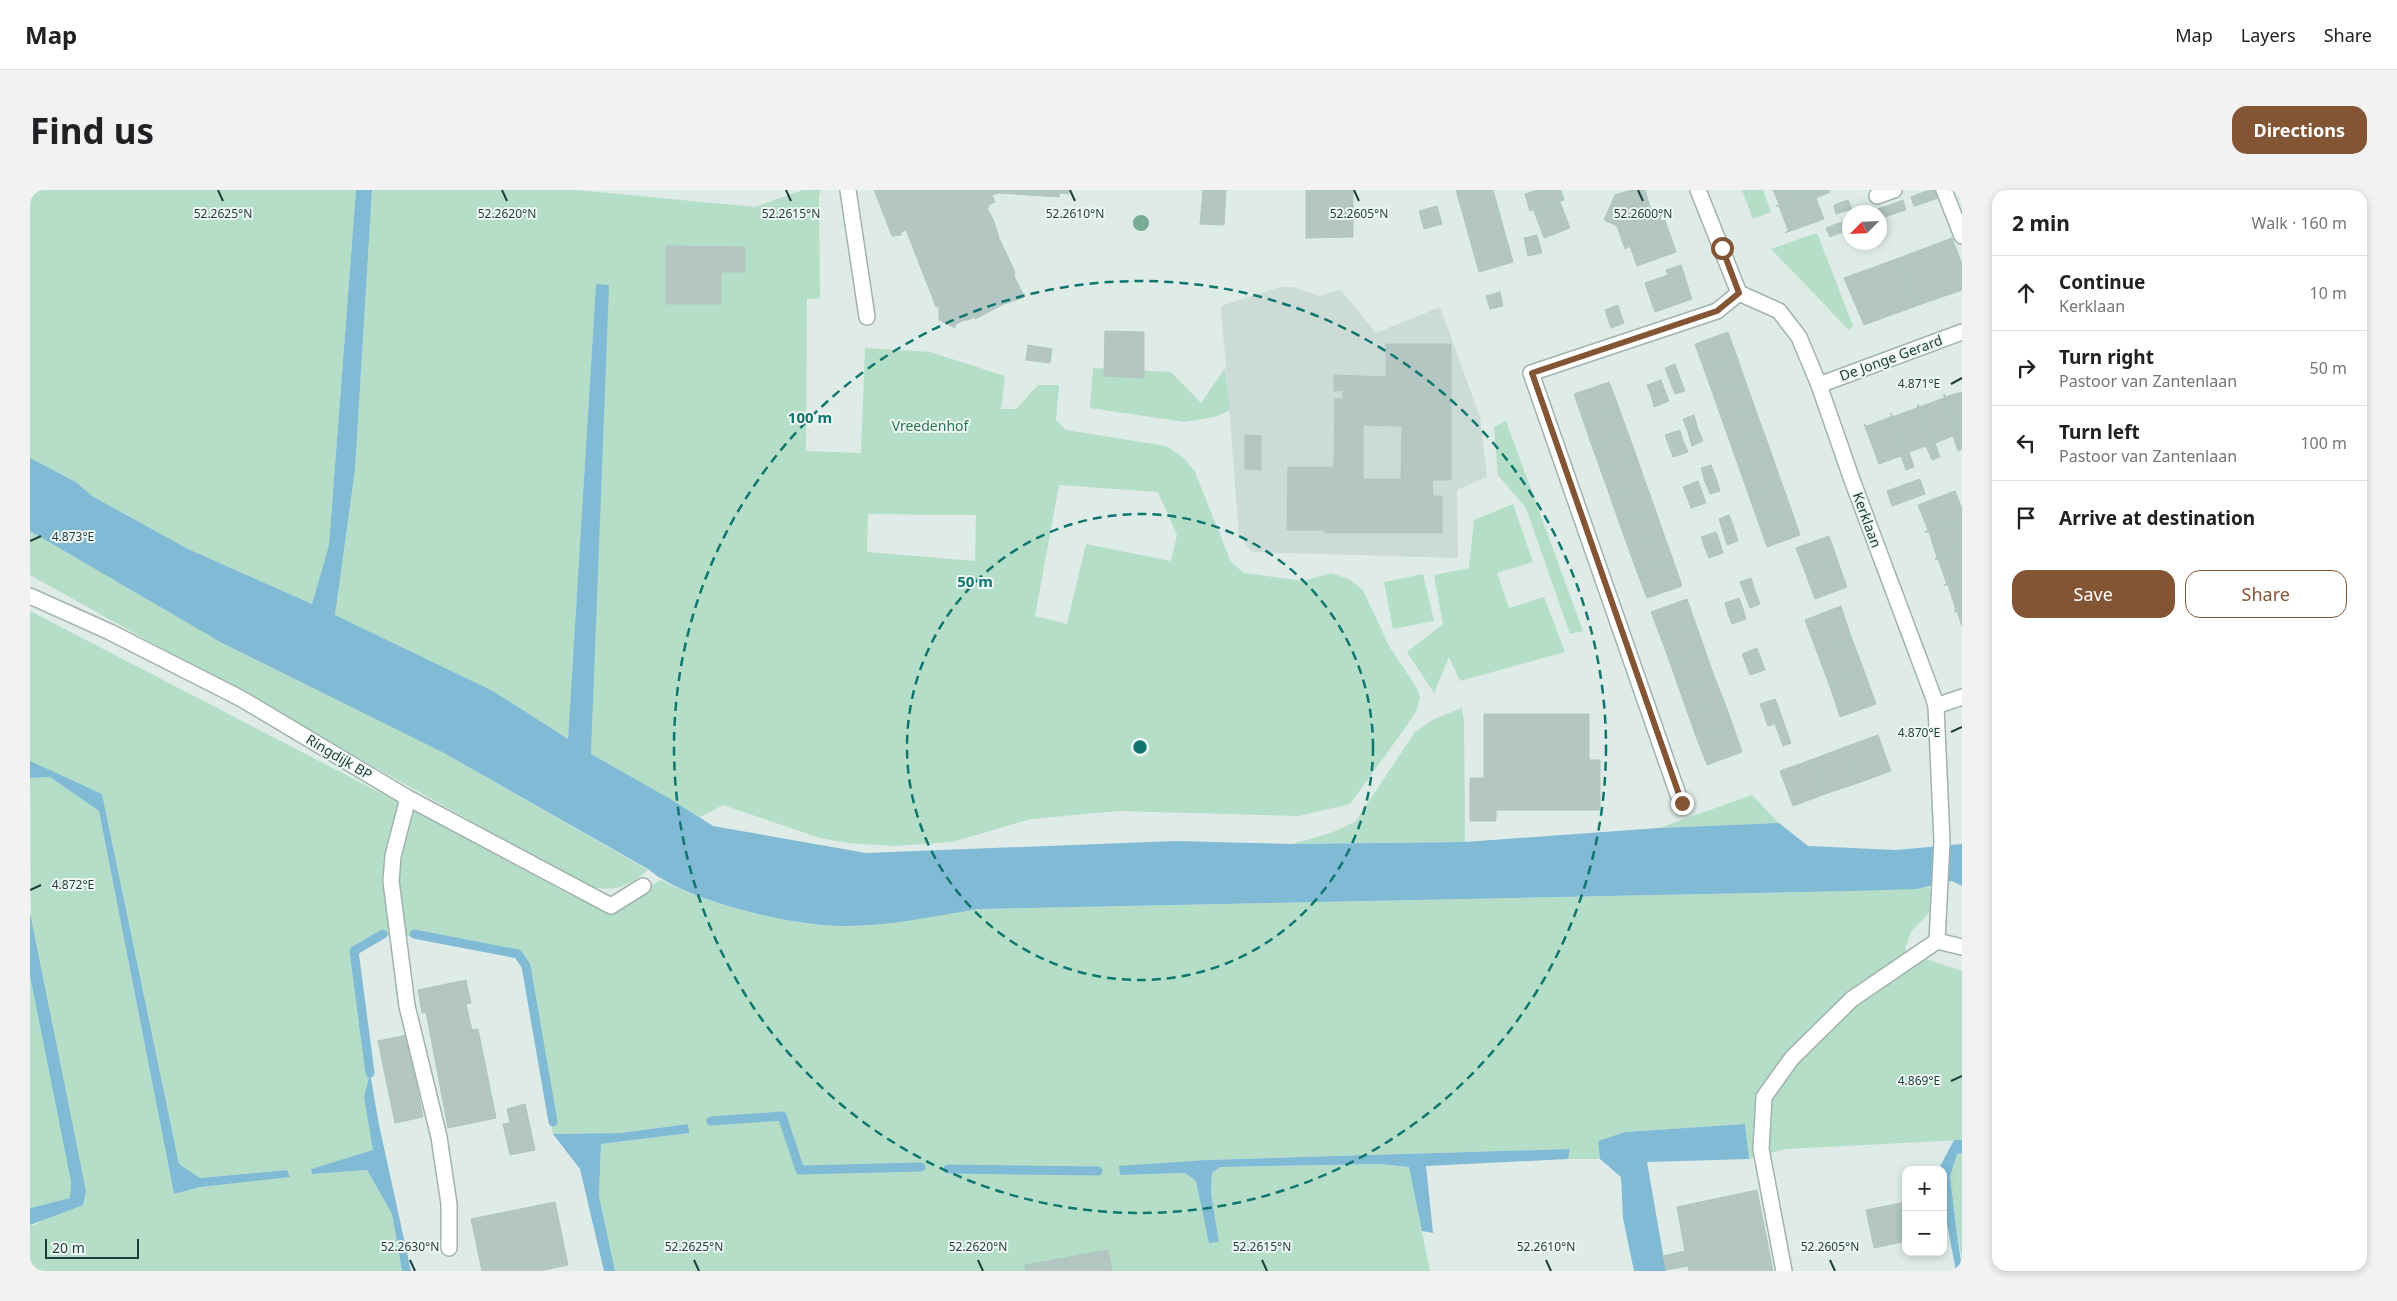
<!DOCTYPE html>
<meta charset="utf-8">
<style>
:root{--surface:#fff;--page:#f2f2f2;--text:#202124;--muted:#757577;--line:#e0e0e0;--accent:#845535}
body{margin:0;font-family:"Noto Sans",sans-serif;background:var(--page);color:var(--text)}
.controls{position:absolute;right:15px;bottom:15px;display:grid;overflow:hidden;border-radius:10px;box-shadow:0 2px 8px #0003}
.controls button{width:45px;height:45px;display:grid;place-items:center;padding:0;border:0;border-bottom:1px solid var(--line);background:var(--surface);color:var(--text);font:25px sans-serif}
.compass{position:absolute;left:1812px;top:15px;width:45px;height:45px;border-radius:50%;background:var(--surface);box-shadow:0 2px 8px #0003;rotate:246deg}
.scale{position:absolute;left:15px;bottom:12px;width:94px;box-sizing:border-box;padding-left:5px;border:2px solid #1e3c39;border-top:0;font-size:14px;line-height:18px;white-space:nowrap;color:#1e3c39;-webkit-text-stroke:4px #eef7f4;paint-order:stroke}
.stop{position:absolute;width:15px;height:15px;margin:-11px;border:4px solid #845535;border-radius:50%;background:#fff}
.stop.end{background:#845535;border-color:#fff;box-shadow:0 1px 5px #0008}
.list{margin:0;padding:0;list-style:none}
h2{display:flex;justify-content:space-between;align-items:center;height:65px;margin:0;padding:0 20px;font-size:21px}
h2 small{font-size:16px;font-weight:400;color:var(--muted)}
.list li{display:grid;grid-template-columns:32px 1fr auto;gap:15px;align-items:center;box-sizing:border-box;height:75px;padding:0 20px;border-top:1px solid var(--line)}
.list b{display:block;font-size:19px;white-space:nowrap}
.list p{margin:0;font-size:16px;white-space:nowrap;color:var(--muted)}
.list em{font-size:16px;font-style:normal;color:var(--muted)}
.actions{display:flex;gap:10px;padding:15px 20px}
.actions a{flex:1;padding:11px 0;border:1px solid var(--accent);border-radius:15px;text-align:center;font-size:18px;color:var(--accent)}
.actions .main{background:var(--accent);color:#fff}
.icon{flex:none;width:28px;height:28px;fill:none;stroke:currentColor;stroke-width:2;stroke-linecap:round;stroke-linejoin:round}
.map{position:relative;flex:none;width:1932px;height:1081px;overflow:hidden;border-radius:15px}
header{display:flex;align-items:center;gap:30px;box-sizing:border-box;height:70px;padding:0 25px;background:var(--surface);border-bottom:1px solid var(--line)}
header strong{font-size:24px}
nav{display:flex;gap:28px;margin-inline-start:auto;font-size:18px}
.intro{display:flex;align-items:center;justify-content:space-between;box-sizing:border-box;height:120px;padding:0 30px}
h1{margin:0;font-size:35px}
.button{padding:12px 22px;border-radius:15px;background:var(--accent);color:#fff;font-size:18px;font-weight:700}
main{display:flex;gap:30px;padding:0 30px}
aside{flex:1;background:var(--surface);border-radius:15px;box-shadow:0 2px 8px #0003}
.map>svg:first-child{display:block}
.built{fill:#ccdbd6}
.green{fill:#b4dec7;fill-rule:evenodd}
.water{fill:#80bad5}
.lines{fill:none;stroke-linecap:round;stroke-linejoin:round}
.stream{stroke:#80bad5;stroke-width:9}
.building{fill:#b3c6c1;stroke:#b0c5c0;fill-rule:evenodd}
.minor-casing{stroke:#a1b3af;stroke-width:18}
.minor{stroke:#fff;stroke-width:15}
.tree{fill:#78aa95}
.route{stroke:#845535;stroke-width:6}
.ticks{fill:none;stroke:#1e3c39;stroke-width:2}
.ring{fill:none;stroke:#0f766e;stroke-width:2.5;stroke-dasharray:9 6}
.labels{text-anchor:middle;stroke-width:4;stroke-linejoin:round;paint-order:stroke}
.street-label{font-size:14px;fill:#1e3c39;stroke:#eef7f4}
.park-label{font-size:14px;fill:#257552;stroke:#eef7f4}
.ticks-label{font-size:12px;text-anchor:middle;fill:#1e3c39;stroke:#eef7f4;stroke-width:4;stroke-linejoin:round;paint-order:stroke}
.centre{fill:#0f766e;stroke:#eef7f4;stroke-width:2.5}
.ring-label{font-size:15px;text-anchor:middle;font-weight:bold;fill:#0f766e;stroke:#eef7f4;stroke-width:4;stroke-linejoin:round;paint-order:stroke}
</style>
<header>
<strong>Map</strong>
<nav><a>Map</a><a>Layers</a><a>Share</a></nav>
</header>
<div class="intro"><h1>Find us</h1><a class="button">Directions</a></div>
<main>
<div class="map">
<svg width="1932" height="1081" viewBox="0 0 1932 1081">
<rect width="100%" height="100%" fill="#deebe7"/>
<path class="built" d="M1250 97H1263L1289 106 1310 99 1346 143 1410 117 1450 227 1457 287 1427 300 1428 368 1222 362 1209 345 1191 116Z"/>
<path class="green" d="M0 0H326L299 355 282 414 158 359 62 306 46 292 0 268Z
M342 0H547L725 17 773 0H791L789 6 790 108 777 109 776 261 831 263 835 158 900 162 975 186 971 219H986L1008 195H1029L1026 230 1036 240 1136 256 1154 268 1165 282 1201 372 1214 383 1274 391 1301 383 1319 389 1333 400 1359 456 1387 498 1390 507 1387 519 1378 534 1320 614 1268 626 1089 621 1001 629 922 652 864 656 819 653 790 648 693 615 670 627 561 564 578 95H566L538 549 463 501 305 425 325 280ZM1029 295 1128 302 1147 345 1141 371 1056 354 1037 434 1005 426ZM838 324 946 325 945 371 837 362Z
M1712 0H1733L1741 22 1723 29Z
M1787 43 1823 136 1819 140 1741 59Z
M1063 178 1141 182 1171 213 1195 178 1200 220 1185 227 1155 232 1060 218Z
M1476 231 1553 441 1540 444 1496 318 1468 285 1464 237Z
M1483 314 1503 372 1467 383 1479 418 1514 407 1535 462 1430 491 1419 467 1404 503 1377 462 1413 434 1404 385 1439 378 1444 330Z
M0 341 192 453 414 563 618 680C595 698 582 704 554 694L0 385Z
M1393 384 1404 431 1363 439 1354 392Z
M0 421 372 614 544 707C558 712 569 720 583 723L630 690C681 715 754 735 811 736 853 738 906 725 948 719L1823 701 1899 697C1908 717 1898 725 1885 737 1880 742 1877 753 1875 759L1893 768 1932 781V950L1755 959 1719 969 1715 934 1595 942 1568 951 1570 969H1538L1540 959 1177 970 1090 985 1155 983 1166 991 1180 1053 1189 1052 1181 1003 1182 983 1190 977 1350 974 1379 977 1400 1081H585L569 1006 571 954 658 943V934L591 943 523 944 493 770 387 746H350L332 756 323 773 327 815 340 883 334 907 344 960 281 979 282 984 337 980 362 1024 372 1081H0V1035H5L56 1001 1 732 0 588 20 587 69 621 144 1004 171 997 260 986 256 980 170 988 149 974 72 604 0 575Z
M1432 518 1434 531 1435 652 1262 654 1301 643 1325 632 1385 542 1404 529Z
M1722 605 1749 633 1629 638Z
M0 786 41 992 40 1008 0 1018Z
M1932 963V1073L1920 987 1927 964Z"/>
<path class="water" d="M326 0H342L325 280 305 425 463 501 538 549 566 94 579 95 561 564 642 610 683 636 836 663 1146 651 1262 654 1435 652 1629 638 1749 633 1778 656 1866 660 1932 654V696L1922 691 1886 699 1823 701 948 719C904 726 857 737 812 736 762 736 655 711 618 679L414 563 192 453 0 341V268L46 292 62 306 158 359 282 414 299 355Z
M0 571 72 604 149 974 170 988 257 980 260 987 171 997 144 1004 69 621 20 587 0 588Z
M0 723 56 1001 53 1015 0 1035V1018L40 1008 41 992 0 786Z
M340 883 349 935 381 1081H372L362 1024 337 980 282 984 281 979 343 960 334 907Z
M658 934 659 943 571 954 569 1006 585 1081H574L550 979 523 944 591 943Z
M1715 934 1719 969 1617 972 1636 1081H1604L1593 1028 1591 987 1570 969 1568 951 1595 942Z
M1924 950H1932V963L1927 964 1920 987 1932 1081H1926L1913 1013V980H1908Z
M1540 959 1538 969 1396 976 1403 1043 1392 1041 1379 977 1350 974 1190 977 1182 983 1181 1003 1189 1052 1179 1053 1166 991 1155 983 1090 985 1089 976 1177 970Z"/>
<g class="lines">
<path class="stream" d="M384 744 488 764 496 776 523 932
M340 883 324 761 353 744
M681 931 752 926 770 980 891 977
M918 979 1068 981"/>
</g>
<path class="building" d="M844 0H1039V4L1029 3V7L969 3 962 5 965 12 958 15 959 17 957 18 963 29 969 48 985 82 984 86 994 106 992 108 974 114 945 129 944 127 939 130H934L925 135V138L909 130V116L906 117 905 114 876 40 871 42V45L862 46Z
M1173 0H1196L1194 35 1170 34Z
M1276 0H1323V47L1276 48Z
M1426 0H1463L1483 72 1449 82Z
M1507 0H1531L1534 10 1500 21 1495 4Z
M1601 0H1615L1622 23 1631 20 1633 25 1630 26 1631 31 1635 30 1646 62 1607 76 1600 56 1595 59 1587 36 1574 30 1585 5Z
M1743 0H1799L1800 2 1786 8 1784 3 1749 14Z
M1901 0H1905L1908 8 1897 12 1894 2Z
M1894 2 1897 12 1884 16 1881 7Z
M1784 3 1794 29 1755 43 1758 40 1749 16H1746Z
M1818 10 1822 19 1806 24 1804 15Z
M1873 10 1876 20 1863 24 1860 15Z
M1530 12 1540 38 1514 48 1504 21Z
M1860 15 1863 24 1854 27 1850 18Z
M1407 16 1412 34 1394 39 1389 21Z
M1850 18 1854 27 1850 29V22H1841Z
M1820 30V40L1810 43 1806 34Z
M1806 34 1810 43 1800 47 1796 38Z
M1507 45 1512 63 1498 66 1494 48Z
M1922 48 1932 74V100L1886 116 1869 68Z
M636 56 715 57V82H691V114H636Z
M1869 68 1886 116 1834 135 1814 88Z
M1651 75 1662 109 1625 122 1615 93 1638 85 1636 80Z
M1470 102 1473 116 1460 119 1456 106Z
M1588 115 1594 133 1581 138 1575 120Z
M1075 141 1114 142V188L1074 186Z
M1698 142 1707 167 1674 179 1665 154Z
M1356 154H1421V290H1402L1403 306H1412V343H1295V340H1257L1258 277H1304L1305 209H1313V200L1304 201V185L1356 187ZM1333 235 1372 236 1371 289H1333Z
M998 155 1022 159 1020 173 996 170Z
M1707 167 1716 193 1683 204 1674 179Z
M1645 174 1650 188 1640 191 1635 178Z
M1650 188 1655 201 1645 204 1640 191Z
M1631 190 1635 201 1621 205 1617 195Z
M1579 192 1589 218 1553 230 1544 204Z
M1716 193 1725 218 1692 230 1683 204Z
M1635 201 1639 211 1624 217 1621 205Z
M1932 202V259L1928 261 1923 246 1928 244 1914 204 1915 207Z
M1914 204 1928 244 1905 253 1910 267 1902 270 1896 256 1902 254 1888 214 1889 217 1914 208Z
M1888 214 1902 254 1879 262 1884 277 1876 280 1871 266 1876 264 1861 223 1862 227 1887 218Z
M1589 218 1598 243 1562 256 1553 230Z
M1725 218 1734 243 1701 255 1692 230Z
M1861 223 1876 264 1849 274 1834 234 1837 236 1861 227Z
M1664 225 1668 239 1658 242 1653 229Z
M1668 239 1673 251 1662 256 1658 242Z
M1650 240 1653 251 1639 256 1635 245Z
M1598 243 1607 268 1571 281 1562 256Z
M1734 243 1743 268 1710 280 1701 255Z
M1215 245 1231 246V280L1215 279Z
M1653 251 1658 262 1643 267 1639 256Z
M1607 268 1616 294 1580 306 1571 281Z
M1743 268 1752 294 1719 306 1710 280Z
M1681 275 1686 288 1675 292 1671 278Z
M1686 288 1690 301 1680 304 1675 292Z
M1890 289 1895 304 1862 316 1857 301Z
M1668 291 1672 302 1657 307 1653 297Z
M1616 294 1625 319 1589 332 1580 306Z
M1752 294 1761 319 1728 331 1719 306Z
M1925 301 1932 319V329L1895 342 1898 340 1888 315Z
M1672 302 1676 313 1661 318 1657 307Z
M1625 319 1634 345 1598 357 1589 332Z
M1761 319 1770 345 1737 357 1728 331Z
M1699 325 1704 338 1693 342 1689 329Z
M1932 329V359L1905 369 1907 367 1899 342H1895Z
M1704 338 1708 351 1697 355 1693 342Z
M1686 342 1690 353 1675 358 1671 347Z
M1634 345 1643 370 1607 382 1598 357Z
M1799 346 1808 372 1775 382 1766 358Z
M1690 353 1693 363 1679 368 1675 358Z
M1932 359V388L1914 395 1917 394 1908 369H1905Z
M1643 370 1652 396 1617 408 1607 382Z
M1808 372 1817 397 1785 409 1775 382Z
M1721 388 1725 401 1715 405 1710 392Z
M1932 388V418L1924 421 1926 420 1918 395H1914Z
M1725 401 1730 414 1720 418 1715 405Z
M1709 408 1713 419 1698 424 1695 413Z
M1657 409 1666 435 1631 448 1621 422Z
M1811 416 1822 449 1787 462 1775 430Z
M1932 418V436L1927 421 1924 422Z
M1713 419 1716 429 1702 434 1698 424Z
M1666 435 1675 460 1640 473 1631 448Z
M1822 449 1834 481 1799 494 1787 462Z
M1727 458 1731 469 1716 474 1712 464Z
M1675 460 1684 486 1649 498 1640 473Z
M1731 469 1735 480 1720 485 1716 474Z
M1834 481 1846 514 1810 527 1799 494Z
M1684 486 1694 511 1658 524 1649 498Z
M1745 509 1749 519 1734 524 1730 514Z
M1694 511 1703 536 1667 549 1658 524Z
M1749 519 1761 553 1753 556 1745 534 1738 536 1734 524Z
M1454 524H1559V570H1570V620H1466V631H1440V588H1454Z
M1703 536 1712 562 1677 575 1667 549Z
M1848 545 1861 581 1828 593 1815 557Z
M1815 557 1828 593 1795 604 1783 569Z
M1783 569 1795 604 1763 616 1750 581Z
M436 790 441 813 436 814 442 840 448 839 466 928 418 938 396 822 392 823 388 800Z
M377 845 393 927 365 933 348 851Z
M495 914 505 960 480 965 473 934 480 933 477 919Z
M1727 1000 1743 1081H1659L1658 1076 1636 1080 1633 1066 1655 1061 1647 1017Z
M525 1012 538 1075 509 1081H452L441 1029Z
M1876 1012V1051L1844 1058 1836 1020Z
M1078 1060 1082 1081H996L995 1075Z"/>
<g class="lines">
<g class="minor-casing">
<path id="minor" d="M818 0 837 127
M1668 0 1709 103 1749 121 1769 147 1789 195 1822 290 1903 506 1906 516 1912 651 1907 751 1932 757
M1914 0 1932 46
M1847 6 1864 0
M1789 195 1932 142
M0 406 80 442 210 508 378 608 581 716 613 696
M1906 516 1932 507
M378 608 363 666 361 691 377 816 409 947 419 1014V1058
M1651 613 1501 183 1687 121 1709 103
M1754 1081 1731 959 1734 907 1762 868 1822 809 1907 751"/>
</g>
<use href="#minor" class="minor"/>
</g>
<circle class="tree" cx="1111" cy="33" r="8"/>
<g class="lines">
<path class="route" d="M1652 613 1502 183 1687 121 1709 103 1692 58"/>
</g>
<path class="ticks" d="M188 0 193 11M472 0 477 11M756 0 761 11M1040 0 1045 11M1324 0 1329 11M1608 0 1613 11M1921 194 1932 188M0 351 11 346M1921 542 1932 537M0 700 11 695M1921 891 1932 886M380 1070 385 1081M664 1070 669 1081M948 1070 953 1081M1232 1070 1237 1081M1516 1070 1521 1081M1800 1070 1805 1081"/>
<g class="ring">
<circle cx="1110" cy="557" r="233"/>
<circle cx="1110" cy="557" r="466"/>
</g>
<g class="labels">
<g class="street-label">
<text transform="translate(1861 168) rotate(-20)" y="5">De Jonge Gerard</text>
<text transform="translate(1837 330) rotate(70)" y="5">Kerklaan</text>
<text transform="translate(309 567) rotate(31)" y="5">Ringdijk BP</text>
</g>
<g class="park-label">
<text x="900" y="241">Vreedenhof</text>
</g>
</g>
<g class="ticks-label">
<text x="193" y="28">52.2625°N</text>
<text x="477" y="28">52.2620°N</text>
<text x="761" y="28">52.2615°N</text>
<text x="1045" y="28">52.2610°N</text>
<text x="1329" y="28">52.2605°N</text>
<text x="1613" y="28">52.2600°N</text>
<text x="1889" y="198">4.871°E</text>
<text x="43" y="351">4.873°E</text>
<text x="1889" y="547">4.870°E</text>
<text x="43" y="699">4.872°E</text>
<text x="1889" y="895">4.869°E</text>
<text x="380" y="1061">52.2630°N</text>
<text x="664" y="1061">52.2625°N</text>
<text x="948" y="1061">52.2620°N</text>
<text x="1232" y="1061">52.2615°N</text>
<text x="1516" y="1061">52.2610°N</text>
<text x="1800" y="1061">52.2605°N</text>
</g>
<circle cx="1110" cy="557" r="8" class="centre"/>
<g class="ring-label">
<text x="780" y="233">100 m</text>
<text x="945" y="397">50 m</text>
</g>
</svg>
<div class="controls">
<button>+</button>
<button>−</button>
</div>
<svg class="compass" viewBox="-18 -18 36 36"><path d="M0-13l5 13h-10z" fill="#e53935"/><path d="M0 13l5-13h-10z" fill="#757577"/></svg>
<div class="scale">20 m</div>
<div class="stop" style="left:1692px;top:58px"></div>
<div class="stop end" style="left:1652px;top:613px"></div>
</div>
<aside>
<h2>2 min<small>Walk · 160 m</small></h2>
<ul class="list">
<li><svg class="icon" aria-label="ahead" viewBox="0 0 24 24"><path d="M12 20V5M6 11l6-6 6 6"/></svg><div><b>Continue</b><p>Kerklaan</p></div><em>10 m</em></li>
<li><svg class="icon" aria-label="right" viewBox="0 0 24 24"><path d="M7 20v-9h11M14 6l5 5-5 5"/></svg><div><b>Turn right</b><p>Pastoor van Zantenlaan</p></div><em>50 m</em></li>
<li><svg class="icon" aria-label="left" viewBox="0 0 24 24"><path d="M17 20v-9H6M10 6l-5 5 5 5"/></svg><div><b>Turn left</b><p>Pastoor van Zantenlaan</p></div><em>100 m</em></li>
<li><svg class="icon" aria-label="arrive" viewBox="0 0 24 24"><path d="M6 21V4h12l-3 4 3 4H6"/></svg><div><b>Arrive at destination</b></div></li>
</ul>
<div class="actions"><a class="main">Save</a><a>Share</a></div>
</aside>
</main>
